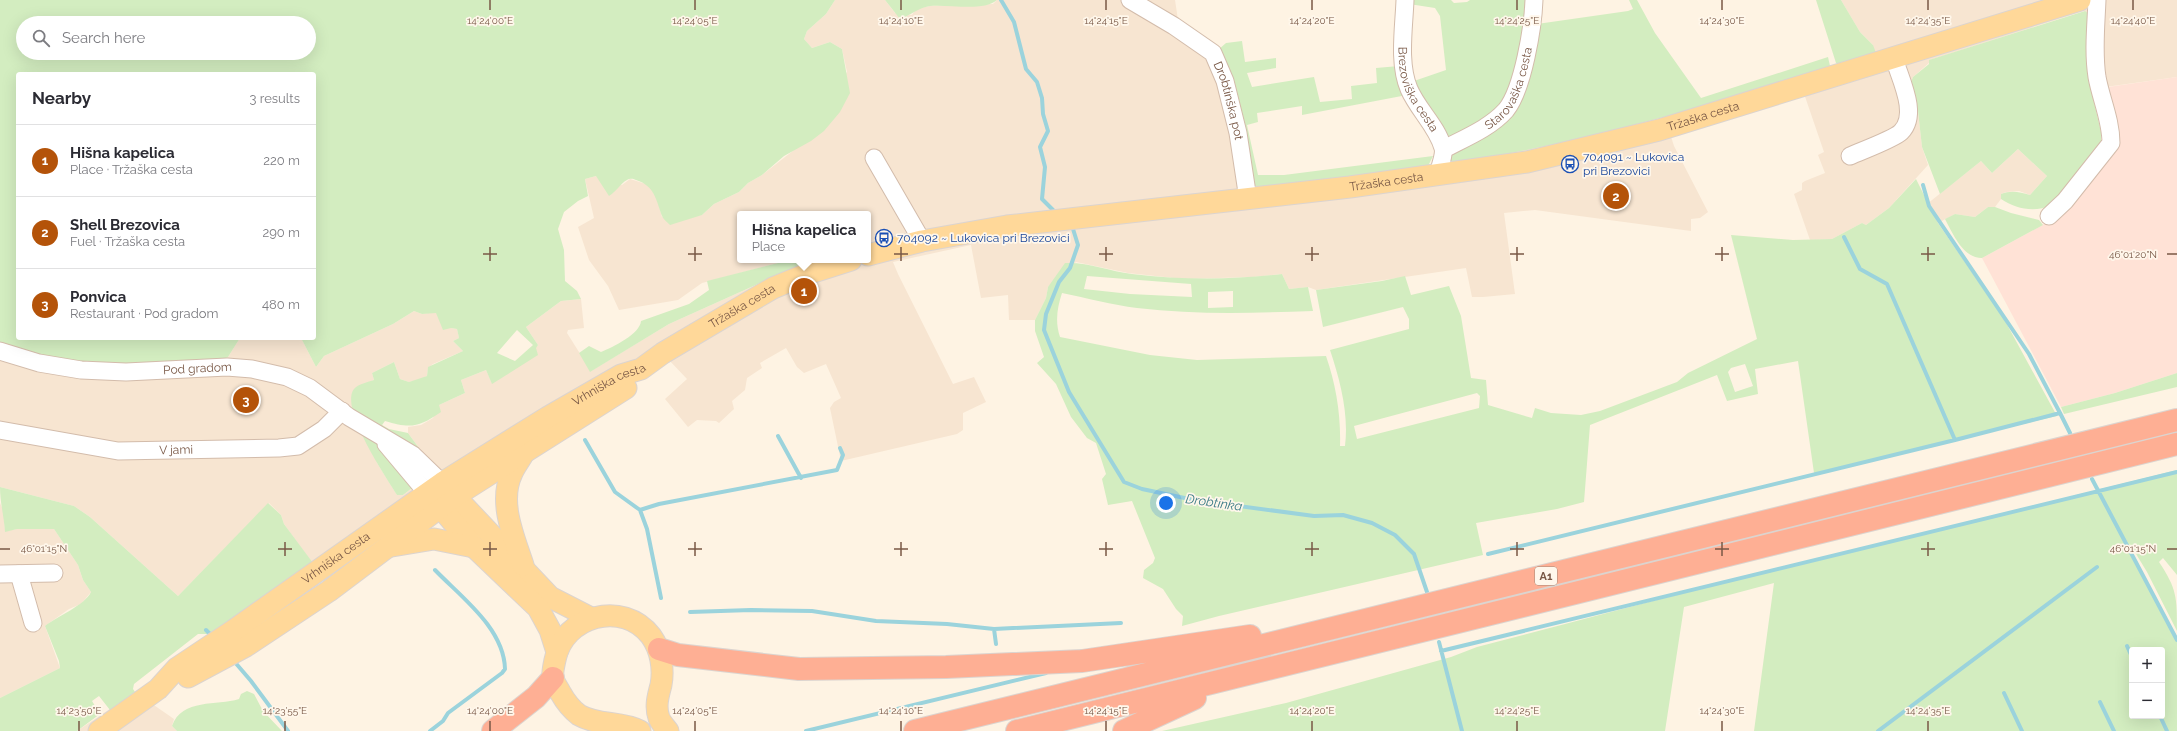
<!DOCTYPE html>
<meta charset="utf-8">
<style>
:root{--surface:#fff;--page:#f7f7f7;--text:#2b2b33;--muted:#7c7c81;--line:#e1e1e2;--accent:#b45309}
body{margin:0;font-family:Raleway,sans-serif;background:var(--page);color:var(--text)}
.controls{position:absolute;right:12px;bottom:12px;display:grid;overflow:hidden;border-radius:4px;box-shadow:0 4px 16px #0002}
.controls button{width:36px;height:36px;display:grid;place-items:center;padding:0;border:0;border-bottom:1px solid var(--line);background:var(--surface);color:var(--text);font:20px sans-serif}
.you{position:absolute;left:1166px;top:503px;width:14px;height:14px;margin:-10px;border:3px solid #fff;border-radius:50%;background:#1a73e8;box-shadow:0 0 0 6px #1a73e833}
.badge{display:grid;place-items:center;width:26px;height:26px;border-radius:50%;background:var(--accent);color:#fff;font-size:13px;font-weight:700}
.pin{position:absolute;translate:-50% -50%;border:2px solid #fff;box-shadow:0 1px 4px #0006}
.popup{position:absolute;left:737px;top:211px;width:134px;height:52px;box-sizing:border-box;display:grid;place-content:center;border-radius:4px;background:var(--surface);filter:drop-shadow(0 1px 3px #0005);font-size:13px;white-space:nowrap;color:var(--muted)}
.popup b{font-size:15px;color:var(--text)}
.popup::after{content:'';position:absolute;left:50%;top:100%;margin-left:-8px;border:8px solid transparent;border-top-color:var(--surface)}
.list{margin:0;padding:0;list-style:none}
h2{display:flex;justify-content:space-between;align-items:center;height:52px;margin:0;padding:0 16px;font-size:17px}
h2 small{font-size:13px;font-weight:400;color:var(--muted)}
.list li{display:grid;grid-template-columns:26px 1fr auto;gap:12px;align-items:center;box-sizing:border-box;height:72px;padding:0 16px;border-top:1px solid var(--line)}
.list b{display:block;font-size:15px;white-space:nowrap}
.list p{margin:0;font-size:13px;white-space:nowrap;color:var(--muted)}
.list em{font-size:13px;font-style:normal;color:var(--muted)}
.icon{flex:none;width:22px;height:22px;fill:none;stroke:currentColor;stroke-width:2;stroke-linecap:round;stroke-linejoin:round}
.map{position:relative;flex:none;width:2177px;height:731px;overflow:hidden}
.search{position:absolute;background:var(--surface);box-shadow:0 4px 16px #0002;left:16px;top:16px;width:300px;height:44px;display:flex;align-items:center;gap:10px;box-sizing:border-box;padding:0 14px;border-radius:22px;color:var(--muted);font-size:15px}
.panel{position:absolute;background:var(--surface);box-shadow:0 4px 16px #0002;left:16px;top:72px;width:300px;height:268px;border-radius:4px}
.map>svg:first-child{display:block}
.residential{fill:#f7e5d1}
.commercial{fill:#ffe2d6}
.green{fill:#d3edc0;fill-rule:evenodd}
.lines{fill:none;stroke-linecap:round;stroke-linejoin:round}
.stream{stroke:#9bd3dc;stroke-width:4}
.minor-casing{stroke:#d3bcab;stroke-width:19}
.major-casing{stroke:#dcd4cf;stroke-width:23}
.highway-casing{stroke:#dcd4cf;stroke-width:24}
.minor{stroke:#fff;stroke-width:17}
.major{stroke:#ffd899;stroke-width:21}
.highway{stroke:#feaf94;stroke-width:22}
.ticks{fill:none;stroke:#795846;stroke-width:1.5}
.labels{text-anchor:middle;stroke-width:3.5;stroke-linejoin:round;paint-order:stroke}
.shield{fill:#fff7eb;stroke:#a18878;stroke-width:1}
.shield-label{font-size:11px;font-weight:bold;fill:#795846}
.street-label{font-size:12px;fill:#795846;stroke:#fff7eb}
.transit-label{font-size:12px;fill:#164399;stroke:#fff7eb;text-anchor:start}
.water-label{font-size:13px;font-style:italic;fill:#3b7b87;stroke:#fff7eb}
.ticks-label{font-size:10px;text-anchor:middle;fill:#795846;stroke:#fff7eb;stroke-width:3.5;stroke-linejoin:round;paint-order:stroke}
</style>
<div class="map">
<svg width="2177" height="731" viewBox="0 0 2177 731">
<rect width="100%" height="100%" fill="#fef3e3"/>
<path class="residential" d="M835 0H885L895 13 912 15 916 9 930 6 993 4 997 0H1175L1178 20 1208 43 1253 184 1410 171 1665 118 1674 146 1708 212 1700 218 1691 219V231L1535 210 1504 213 1515 294 1483 297H1472L1466 268 1316 290 1308 287 1289 289 1282 274 1253 277 1183 279 1128 273 1076 262 1048 287 1046 298 1035 320H1009L1008 295 981 298 971 245 893 262 898 274 953 384 974 377 986 402 963 413V430L957 434 841 461 830 408 834 402 841 398 826 364 804 373 797 367 786 348 760 363 762 368 747 378 745 390 732 401 734 409 719 423 716 421 697 420 688 427 665 399 687 379 668 359 326 582 284 524 281 515 269 503 178 596 90 517 74 506 0 487V345L228 357 240 338H301L316 367 324 356 393 324 414 311 422 314 436 312 451 328 457 329 459 338 453 341 463 351 433 364 428 368 427 376 419 380 409 382 400 379 394 362 372 373 374 380 355 388 377 463 397 495H403L435 470 408 433V427L421 425 433 418 439 405 465 393 461 380 486 370 492 383 538 345 526 327 561 301 581 299 584 328 568 330 567 333 591 371 669 324 811 260H868V214H740V260H790L702 283 678 300 619 310 608 286 589 260 578 227 594 218 585 179 596 176 622 185 630 179 646 184 651 188 658 201 662 217 702 215 714 204 739 192 748 183 762 175 794 150 847 72 842 49 830 42 812 48 804 39 807 31 826 14Z
M1841 0H2177V77L2091 89 2090 15 2084 11 1930 60 1929 63 1913 77 1910 85 1918 111 1922 147 1928 165 1889 208 1866 225 1862 223 1832 239 1810 240 1794 194 1802 190V183L1805 181 1825 173 1818 155 1824 152 1799 79 1828 69 1873 45 1860 32Z
M2018 149 2047 176 2030 195 2019 191 2006 192 2001 194V199L1995 207H1988L1975 217 1955 214 1938 223 1927 204 1981 161 1992 173Z
M0 503 4 512 5 531 17 529H54L78 565 83 580 91 592 81 604 69 609 45 626 60 668 0 698Z
M135 692 174 719 172 726 177 731H77Z"/>
<path class="commercial" d="M2177 77V373L2115 393 2061 407 1982 258 2059 216 2106 158 2108 87Z"/>
<path class="green" d="M0 0H835L826 14 807 31 804 39 812 48 830 42 842 49 850 93 840 112 824 131 811 141 784 156 762 175 748 183 739 192 714 204 702 215 670 225C667 222 663 219 662 216 656 200 655 186 636 180 633 179 631 178 627 180 621 183 617 191 609 196L596 176 585 179 588 196 578 201 564 212 558 229 564 250 565 281 577 291 581 299 561 301 526 327 538 345 536 348 538 355 492 384 486 370 461 380 465 393 439 405 441 412C419 427 411 429 385 421L382 425 389 429 408 433 435 470 403 495H397C386 477 339 408 354 389 358 384 368 382 374 380L372 373 394 362 400 379 409 382 427 376 428 367 463 351 453 341 459 338 457 329 451 328 443 330 436 313 422 314 414 311 393 324 324 356 316 367 301 338H314V74H18V338H240L228 357 217 362 84 366 0 345ZM23 23H309V53H23ZM517 330 533 345 515 361 497 353Z
M885 0H997C984 12 948 4 930 6 918 8 911 15 900 19Z
M1409 0H1451L1454 3 1467 2 1470 0H1528L1517 66 1501 106 1488 119 1451 139 1444 137 1414 81 1446 70 1440 16 1435 8 1409 4Z
M1629 0H1637L1655 33 1701 98 1828 57 1830 66 1828 69C1703 108 1579 143 1450 164L1448 160 1460 147 1496 126 1537 24 1628 11 1633 9Z
M1816 0H1841L1860 32 1873 45 1876 53 1843 65 1836 63Z
M2085 11 2090 15 2091 89 2101 132V144L2051 205C2035 213 2016 209 2001 199V194C2011 190 2020 192 2030 195L2047 176 2018 149 1992 173 1981 161 1940 194 1922 147 1918 111 1910 85 1913 77 1929 64V60Z
M1242 41 1245 62 1276 58V68L1247 73 1252 87 1314 77 1320 102 1352 99 1351 86 1377 83 1376 68 1399 66 1407 95 1302 115V106L1257 113 1258 122 1247 125 1258 175H1284L1433 156 1427 168 1259 188 1253 184 1218 50 1226 43Z
M1916 179 1938 223 2004 319 2057 416 1814 473 1798 361 1755 369 1758 394 1727 401 1717 375 1590 425 1584 502 1557 509 1476 523 1483 555 1219 616 1182 626 1183 616 1176 609 1163 589 1143 578 1144 570 1153 563 1155 558 1132 501 1108 505 1102 479 1106 474 1096 443 1087 438 1071 417 1056 384 1037 363 1044 357 1035 331V320L1046 298 1048 287 1065 263C1088 262 1109 271 1132 274 1182 280 1232 280 1282 274L1289 289 1308 287 1313 311C1254 313 1195 315 1137 308 1112 305 1087 298 1062 293 1057 308 1055 322 1060 337L1150 355 1197 360 1326 356C1336 385 1341 415 1340 446H1345C1349 414 1340 380 1330 350L1409 329V319L1403 307 1323 327 1316 290 1382 281 1405 276 1411 295 1449 286 1461 316 1471 378 1486 380 1488 405 1532 418 1535 408 1551 413 1581 415 1600 411 1677 382 1688 373 1757 339 1731 235 1793 240 1832 239 1862 223 1866 225 1889 208ZM1087 276 1191 284 1192 297 1130 294 1084 289ZM1233 291V307L1208 308V292ZM1745 364 1753 386 1735 392 1728 372 1731 368ZM1477 393 1480 396 1479 408 1357 439 1354 426Z
M1988 207H1995L2011 213 2039 220 2043 225 1982 258C1963 258 1953 234 1945 219L1955 214 1975 217Z
M790 260H811L669 324 590 372 579 353 589 346 601 352C613 347 640 334 641 321L689 304 709 290 707 281Z
M2177 373V387L2064 414 2061 407 2115 393Z
M2177 470V575L2163 558 2159 562C2177 589 2177 597 2177 631L2147 572 2130 544 2128 546 2177 641V731H1754L1774 583 1684 607 1665 731H1162L1286 703 1451 657 1477 647 1664 598ZM2132 650H2162V716H2132Z
M0 487 74 506 90 517 178 596 268 503 281 515 284 524 313 563 211 638 207 634H198L134 684 133 689 135 692 110 710 99 696 92 701 100 714 77 731H0V698L60 668 59 661 45 626C58 616 85 605 91 592L83 580 78 565 54 529H17L5 532C4 516 0 503 0 487Z
M247 691 254 694 263 711 282 731H177L172 726C182 698 217 706 239 699L241 694Z"/>
<g class="lines">
<path class="stream" d="M1001 0 1014 22 1026 69 1037 82 1042 98 1043 114 1048 131 1040 147 1045 167 1042 199 1053 210
M1923 185 1929 206 2029 354 2060 413
M1073 229 1078 245 1070 268 1059 282 1046 314 1044 330 1069 392 1124 482 1142 489 1194 500 1314 516 1343 515 1372 523 1395 535 1414 554 1427 592
M1844 237 1860 269 1887 284 1955 440 2060 413 2070 433
M778 436 801 478
M585 440 615 492 640 510 647 529 661 598
M2092 479 2177 640
M640 510 659 504 837 470 843 455 840 448
M1488 554 1955 440
M690 612 751 610 812 611 876 621 947 624 994 629 996 644
M994 629 1121 623
M206 630 213 637
M1439 642 1462 731
M2127 646 2132 657
M1441 651 2177 472
M233 660 251 681 288 731
M2004 693 2022 731
M2100 702 2114 731
M2160 716 2167 731
M430 731 443 721 448 713 502 673 505 669C504 628 461 597 435 570
M806 731 1046 673
M1878 731 2097 567"/>
<g class="minor-casing">
<g id="minor">
<path id="s1" d="M1130 0 1174 26 1213 53 1225 81 1238 133 1248 199"/>
<path id="s2" d="M1405 0C1404 28 1398 63 1409 89 1418 110 1437 126 1443 148 1445 155 1439 168 1438 175"/>
<path id="s3" d="M1444 149C1465 138 1490 128 1506 110 1523 89 1533 27 1534 0"/>
<path d="M1850 156C1861 151 1894 139 1901 132 1919 114 1900 79 1894 58"/>
<path d="M874 158 922 241"/>
<path d="M2049 216 2065 201 2111 143C2111 120 2101 99 2097 77 2093 51 2096 26 2097 0"/>
<path id="s4" d="M0 351 39 363 81 370 126 372 227 367 252 369 287 377 310 388 349 417 413 455 442 483"/>
<path id="s5" d="M0 430 118 451 279 448 298 446 324 429 342 411"/>
<path d="M386 444 427 493"/>
<path d="M0 574 54 573"/>
<path d="M19 574 33 623"/>
</g>
</g>
<g class="major-casing">
<g id="major">
<path id="s6" d="M868 255 922 241 1007 226 1350 187 1527 162 1659 130 2080 0"/>
<path d="M445 486 550 597 591 618"/>
<path d="M431 496 474 547 538 608 550 630 557 652"/>
<path d="M392 546 434 539 474 547"/>
<path d="M523 565C514 537 498 502 512 473 515 466 520 460 523 454"/>
<path d="M188 677 246 646 329 591 455 496 626 388"/>
<path id="s7" d="M99 731 158 689 177 668 234 630 442 483 548 417 621 375 641 369 663 353 773 288 807 274 851 260"/>
<path d="M640 731C621 721 598 726 579 715 571 709 565 701 560 692 558 688 554 683 553 678 552 673 554 665 555 660 563 616 623 599 651 636 661 650 664 669 661 685 658 696 655 707 659 718 661 723 665 727 668 731"/>
</g>
</g>
<g class="highway-casing">
<path id="highway" d="M659 649 678 655 799 669 946 667 1082 661 1250 636
M493 731 536 697 553 678
M915 731 2177 420
M1017 731 2177 444
M1124 731 1195 698"/>
</g>
<use href="#minor" class="minor"/>
<use href="#major" class="major"/>
<use href="#highway" class="highway"/>
</g>
<path class="ticks" d="M490 0V10M695 0V10M901 0V10M1106 0V10M1312 0V10M1517 0V10M1722 0V10M1928 0V10M2133 0V10M490 247V261M695 247V261M901 247V261M1106 247V261M1312 247V261M1517 247V261M1722 247V261M1928 247V261M483 254H497M688 254H702M894 254H908M1099 254H1113M1305 254H1319M1510 254H1524M1715 254H1729M1921 254H1935M2167 254H2177M285 542V556M490 542V556M695 542V556M901 542V556M1106 542V556M1312 542V556M1517 542V556M1722 542V556M1928 542V556M0 549H10M278 549H292M483 549H497M688 549H702M894 549H908M1099 549H1113M1305 549H1319M1510 549H1524M1715 549H1729M1921 549H1935M2167 549H2177M79 721V731M285 721V731M490 721V731M695 721V731M901 721V731M1106 721V731M1312 721V731M1517 721V731M1722 721V731M1928 721V731"/>
<defs>
<g id="bus-ring" transform="scale(0.9)"><circle r="9.5" fill="#fff7eb" stroke="#1a4fb4" stroke-width="1.5"/><path d="M-5-6H5V4H4V6H2V4H-2V6H-4V4H-5ZM-3.5-4V0h7V-4ZM-3.5 1.2v1.5H-2V1.2ZM2 1.2v1.5H3.5V1.2Z" fill="#1a4fb4"/></g>
</defs>
<g fill-rule="evenodd">
<use href="#bus-ring" x="1570" y="164"/>
<use href="#bus-ring" x="884" y="238"/>
</g>
<g class="labels">
<rect class="shield" x="1535" y="567" width="22" height="18" rx="3"/>
<g class="shield-label">
<text x="1546" y="580">A1</text>
</g>
<g class="street-label">
<text dy="4" stroke="none"><textPath href="#s3" startOffset="94">Starovaška cesta</textPath></text>
<text dy="4" stroke="none"><textPath href="#s2" startOffset="93">Brezoviška cesta</textPath></text>
<text dy="4" stroke="none"><textPath href="#s1" startOffset="149">Drobtinška pot</textPath></text>
<text dy="4" stroke="none"><textPath href="#s6" startOffset="848">Tržaška cesta</textPath></text>
<text dy="4" stroke="none"><textPath href="#s6" startOffset="524">Tržaška cesta</textPath></text>
<text dy="4" stroke="none"><textPath href="#s7" startOffset="773">Tržaška cesta</textPath></text>
<text dy="4" stroke="none"><textPath href="#s4" startOffset="200">Pod gradom</textPath></text>
<text dy="4" stroke="none"><textPath href="#s7" startOffset="618">Vrhniška cesta</textPath></text>
<text dy="4" stroke="none"><textPath href="#s5" startOffset="178">V jami</textPath></text>
<text dy="4" stroke="none"><textPath href="#s7" startOffset="294">Vrhniška cesta</textPath></text>
</g>
<g class="transit-label">
<text x="1583" y="161">704091 ~ Lukovica<tspan x="1583" dy="14">pri Brezovici</tspan></text>
<text x="897" y="242">704092 ~ Lukovica pri Brezovici</text>
</g>
<g class="water-label">
<text transform="translate(1214 502) rotate(8)" y="5">Drobtinka</text>
</g>
</g>
<g class="ticks-label">
<text x="490" y="24">14°24'00"E</text>
<text x="695" y="24">14°24'05"E</text>
<text x="901" y="24">14°24'10"E</text>
<text x="1106" y="24">14°24'15"E</text>
<text x="1312" y="24">14°24'20"E</text>
<text x="1517" y="24">14°24'25"E</text>
<text x="1722" y="24">14°24'30"E</text>
<text x="1928" y="24">14°24'35"E</text>
<text x="2133" y="24">14°24'40"E</text>
<text x="2133" y="258">46°01'20"N</text>
<text x="44" y="552">46°01'15"N</text>
<text x="2133" y="552">46°01'15"N</text>
<text x="79" y="714">14°23'50"E</text>
<text x="285" y="714">14°23'55"E</text>
<text x="490" y="714">14°24'00"E</text>
<text x="695" y="714">14°24'05"E</text>
<text x="901" y="714">14°24'10"E</text>
<text x="1106" y="714">14°24'15"E</text>
<text x="1312" y="714">14°24'20"E</text>
<text x="1517" y="714">14°24'25"E</text>
<text x="1722" y="714">14°24'30"E</text>
<text x="1928" y="714">14°24'35"E</text>
</g>
</svg>
<div class="controls">
<button>+</button>
<button>−</button>
</div>
<div class="you"></div>
<div class="pin badge" style="left:804px;top:291px">1</div>
<div class="popup"><b>Hišna kapelica</b>Place</div>
<div class="pin badge" style="left:1616px;top:196px">2</div>
<div class="pin badge" style="left:246px;top:400px">3</div>
<div class="search"><svg class="icon" aria-label="search" viewBox="0 0 24 24"><circle cx="10" cy="10" r="6"/><path d="M15 15l6 6"/></svg>Search here</div>
<section class="panel">
<h2>Nearby<small>3 results</small></h2>
<ul class="list">
<li><span class="badge">1</span><div><b>Hišna kapelica</b><p>Place · Tržaška cesta</p></div><em>220 m</em></li>
<li><span class="badge">2</span><div><b>Shell Brezovica</b><p>Fuel · Tržaška cesta</p></div><em>290 m</em></li>
<li><span class="badge">3</span><div><b>Ponvica</b><p>Restaurant · Pod gradom</p></div><em>480 m</em></li>
</ul>
</section>
</div>
